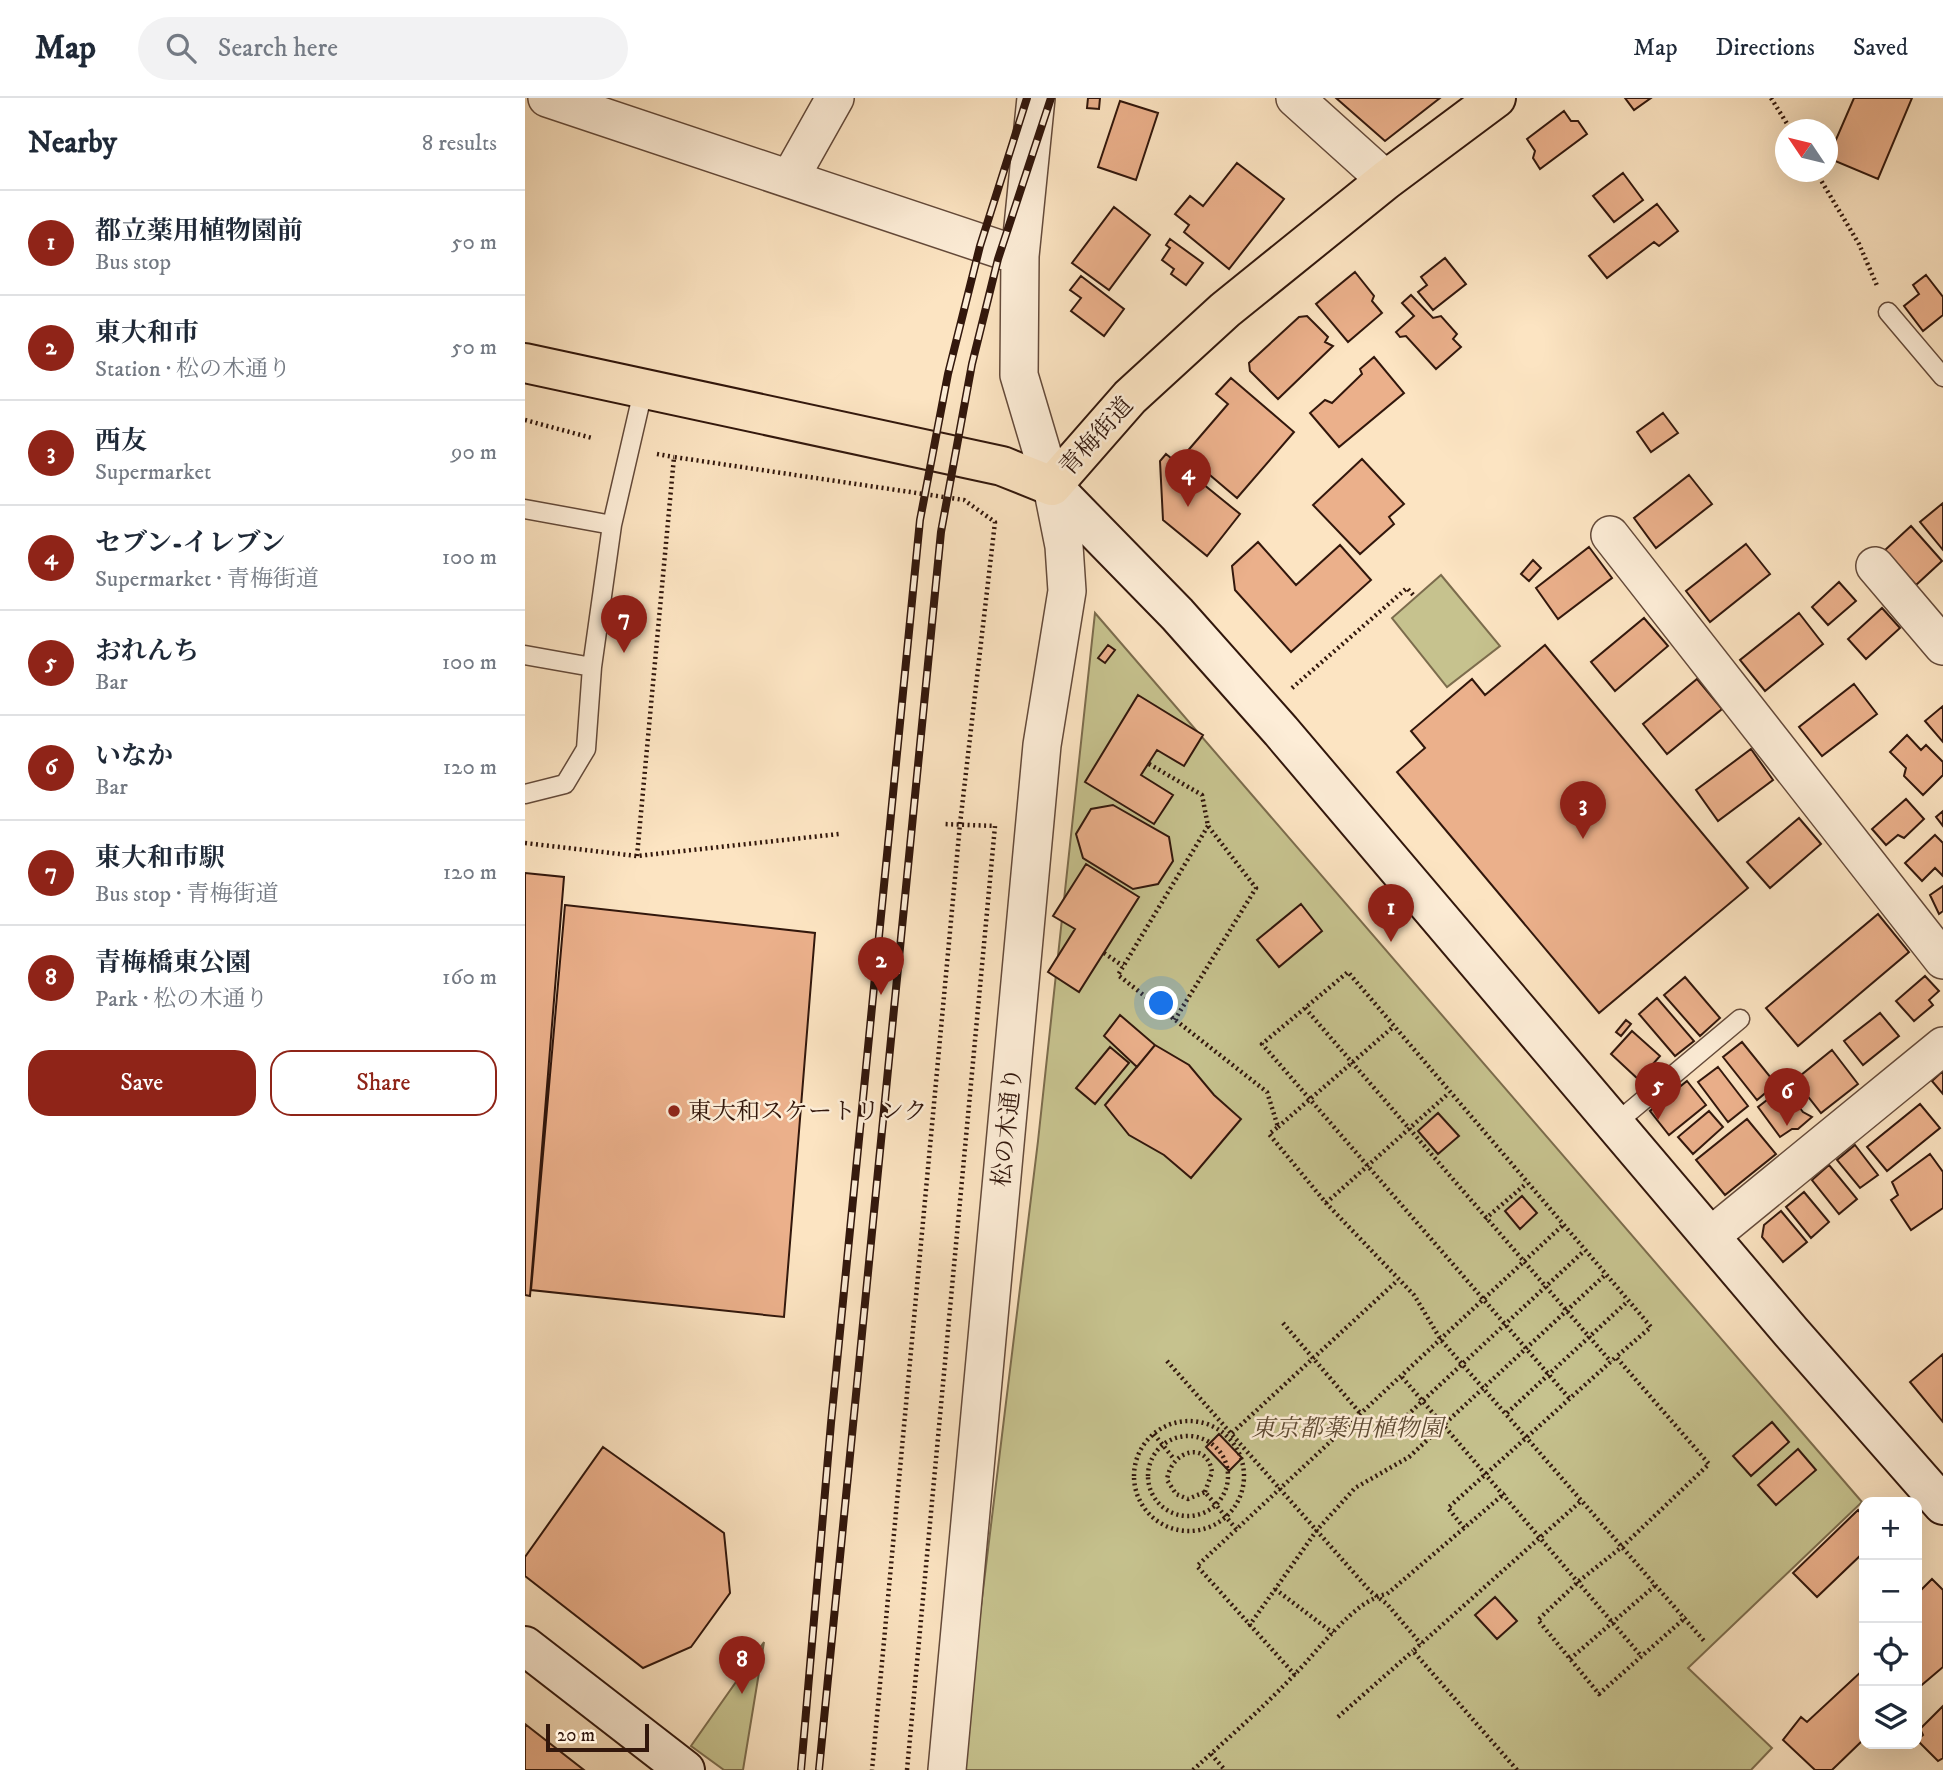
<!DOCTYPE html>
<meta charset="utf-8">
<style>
:root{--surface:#fff;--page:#f2f2f3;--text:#1f2937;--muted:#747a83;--line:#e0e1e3;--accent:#8f2418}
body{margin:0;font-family:"IM FELL DW Pica","Noto Serif JP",serif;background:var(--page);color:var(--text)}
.controls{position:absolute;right:21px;bottom:21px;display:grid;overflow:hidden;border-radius:14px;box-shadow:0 7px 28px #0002}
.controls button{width:63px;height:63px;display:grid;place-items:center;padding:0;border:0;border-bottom:2px solid var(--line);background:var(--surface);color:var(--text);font:35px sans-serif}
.compass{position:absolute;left:1250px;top:21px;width:63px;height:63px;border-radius:50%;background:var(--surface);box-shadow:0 7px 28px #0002;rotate:305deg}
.scale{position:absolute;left:21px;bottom:18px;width:103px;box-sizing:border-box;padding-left:7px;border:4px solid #32170c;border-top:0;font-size:19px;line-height:24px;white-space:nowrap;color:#32170c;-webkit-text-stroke:5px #fdedd7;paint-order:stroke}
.you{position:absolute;left:637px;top:906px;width:24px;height:24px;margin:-18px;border:5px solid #fff;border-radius:50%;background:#1a73e8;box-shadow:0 0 0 10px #1a73e833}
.badge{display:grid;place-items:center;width:46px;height:46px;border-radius:50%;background:var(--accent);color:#fff;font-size:23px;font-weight:700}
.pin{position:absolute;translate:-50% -58px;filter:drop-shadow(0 2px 4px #0008)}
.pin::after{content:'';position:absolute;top:37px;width:24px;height:21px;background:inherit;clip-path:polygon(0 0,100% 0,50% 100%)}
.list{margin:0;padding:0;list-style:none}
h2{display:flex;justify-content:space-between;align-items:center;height:91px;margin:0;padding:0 28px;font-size:30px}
h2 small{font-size:23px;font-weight:400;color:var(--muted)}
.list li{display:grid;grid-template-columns:46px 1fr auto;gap:21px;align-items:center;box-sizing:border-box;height:105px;padding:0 28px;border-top:2px solid var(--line)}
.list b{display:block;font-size:26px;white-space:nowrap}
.list p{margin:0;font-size:23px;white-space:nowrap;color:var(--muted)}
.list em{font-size:23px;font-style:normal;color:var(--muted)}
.actions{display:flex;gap:14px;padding:21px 28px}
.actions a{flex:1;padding:16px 0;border:2px solid var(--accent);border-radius:21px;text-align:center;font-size:24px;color:var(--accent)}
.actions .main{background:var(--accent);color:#fff}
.icon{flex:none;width:38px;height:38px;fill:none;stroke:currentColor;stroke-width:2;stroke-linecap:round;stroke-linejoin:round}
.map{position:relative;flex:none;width:1418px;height:1672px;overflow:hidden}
header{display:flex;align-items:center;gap:42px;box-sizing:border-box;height:98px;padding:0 35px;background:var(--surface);border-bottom:2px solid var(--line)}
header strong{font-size:33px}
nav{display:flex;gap:38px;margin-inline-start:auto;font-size:24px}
.search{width:490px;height:63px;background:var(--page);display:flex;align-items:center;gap:18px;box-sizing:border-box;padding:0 24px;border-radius:38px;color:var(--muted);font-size:26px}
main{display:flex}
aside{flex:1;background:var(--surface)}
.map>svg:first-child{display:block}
.green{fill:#c6c28e;stroke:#7c6c4d;stroke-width:2}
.building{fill:#ebb08b;stroke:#32170c;stroke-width:2}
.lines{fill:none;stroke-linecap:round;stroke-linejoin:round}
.lane-casing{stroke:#644a3a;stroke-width:21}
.street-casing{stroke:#644a3a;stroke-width:40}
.secondary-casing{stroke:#32170c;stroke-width:42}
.primary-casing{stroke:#32170c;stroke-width:42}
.path{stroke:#32170c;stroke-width:4.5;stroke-dasharray:2 3.5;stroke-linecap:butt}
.lane{stroke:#fdedd7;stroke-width:18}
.street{stroke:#fdedd7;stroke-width:37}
.secondary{stroke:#fdedd7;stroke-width:38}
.primary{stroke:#fce4c2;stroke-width:38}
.rail-casing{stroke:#32170c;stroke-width:8}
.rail{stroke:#fdedd7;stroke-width:5;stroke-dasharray:16;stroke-linecap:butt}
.poi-dot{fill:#8f2418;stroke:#fdedd7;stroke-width:2.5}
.labels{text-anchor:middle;stroke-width:5;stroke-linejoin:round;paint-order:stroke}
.street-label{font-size:24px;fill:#32170c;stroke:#fdedd7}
.poi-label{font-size:24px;fill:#32170c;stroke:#fdedd7;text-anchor:start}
.park-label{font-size:24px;font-style:italic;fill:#5e4a33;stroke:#fdedd7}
</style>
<header>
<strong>Map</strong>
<div class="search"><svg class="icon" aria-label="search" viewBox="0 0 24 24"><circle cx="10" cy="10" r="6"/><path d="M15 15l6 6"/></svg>Search here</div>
<nav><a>Map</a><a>Directions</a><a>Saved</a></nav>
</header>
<main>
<aside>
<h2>Nearby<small>8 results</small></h2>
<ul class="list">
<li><span class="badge">1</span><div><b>都立薬用植物園前</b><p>Bus stop</p></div><em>50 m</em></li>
<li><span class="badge">2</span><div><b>東大和市</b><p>Station · 松の木通り</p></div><em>50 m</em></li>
<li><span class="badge">3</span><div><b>西友</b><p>Supermarket</p></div><em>90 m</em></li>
<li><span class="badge">4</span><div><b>セブン-イレブン</b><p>Supermarket · 青梅街道</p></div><em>100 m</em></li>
<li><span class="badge">5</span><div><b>おれんち</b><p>Bar</p></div><em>100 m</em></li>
<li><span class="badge">6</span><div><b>いなか</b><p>Bar</p></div><em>120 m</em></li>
<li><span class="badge">7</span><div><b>東大和市駅</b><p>Bus stop · 青梅街道</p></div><em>120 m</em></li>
<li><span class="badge">8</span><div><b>青梅橋東公園</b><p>Park · 松の木通り</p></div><em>160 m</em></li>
</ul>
<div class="actions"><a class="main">Save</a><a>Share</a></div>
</aside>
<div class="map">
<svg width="1418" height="1672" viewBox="0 0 1418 1672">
<rect width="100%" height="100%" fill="#fce4c2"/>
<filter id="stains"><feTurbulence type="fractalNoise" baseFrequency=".00286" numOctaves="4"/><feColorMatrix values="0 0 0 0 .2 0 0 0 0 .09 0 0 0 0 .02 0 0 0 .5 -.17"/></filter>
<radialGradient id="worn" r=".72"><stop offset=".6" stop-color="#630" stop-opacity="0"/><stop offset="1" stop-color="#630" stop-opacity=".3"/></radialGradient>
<path class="green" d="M916 477 975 548 922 589 867 520Z
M570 515 1337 1404 1163 1570 1247 1650 1226 1672H436L513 1043Z
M239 1544 218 1672H199L166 1648Z"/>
<path class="building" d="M563 0H575L574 11 562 10Z
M811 0H915L860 43Z
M1100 0H1126L1109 12Z
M1329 0H1387L1353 81 1303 60Z
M595 3 633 15 611 82 573 69Z
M1039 13 1046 23H1053L1062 36 1015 71 1008 60 1010 53 1002 41Z
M712 65 759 101 704 171 659 134 664 127 650 116 665 98 678 108Z
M1098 75 1118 102 1089 124 1068 98Z
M1132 106 1153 133 1134 148 1129 144 1082 180 1064 158Z
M589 109 625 137 584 192 547 165Z
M645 141 678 165 661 187 646 176 649 171 637 162 645 150 641 147Z
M920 160 941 186 908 212 893 194 902 187 896 179Z
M830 174 849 198 847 203 857 215 823 244 791 206Z
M1401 177 1418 199V217L1398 233 1379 208 1394 196 1388 187Z
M556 178 599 211 579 238 546 213 556 200 545 192Z
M886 197 908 220 916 218 932 236 928 241 936 249 911 271 881 238 875 239 871 234 889 218 877 205Z
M782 218 803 239 800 244 808 248 753 301 725 273 724 265 774 219Z
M849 259 879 295 814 349 785 315 800 302 807 305 837 276 835 271Z
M706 280 769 334 712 400 660 356 703 306 691 296Z
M1138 315 1153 335 1126 354 1112 334Z
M641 356 715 416 682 458 638 422 635 363Z
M837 361 879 406 864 419 869 426 835 456 788 407Z
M1164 377 1187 406 1131 450 1109 420Z
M1418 405V452L1395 424Z
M1386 428 1417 463 1391 487 1360 452Z
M733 444 771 487 815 447 846 482 766 554 710 492 707 468Z
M1221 446 1245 476 1185 524 1161 493Z
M1064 449 1087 480 1033 521 1011 490Z
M1008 462 1016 470 1004 483 996 476Z
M1314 484 1331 503 1303 527 1287 509Z
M1357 510 1375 530 1341 561 1323 541Z
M1274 515 1298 546 1240 593 1215 562Z
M1119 520 1143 548 1090 593 1066 564Z
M583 547 590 552 580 565 573 560Z
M1020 547 1223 790 1074 915 872 674 900 650 886 633 947 581 960 597Z
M1172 581 1197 611 1142 656 1118 626Z
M1329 586 1352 616 1297 658 1274 629Z
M613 597 678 637 659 668 632 652 616 677 648 697 629 726 560 684Z
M1418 608V644L1400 623Z
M1382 637 1396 652 1401 647 1418 664V677L1398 697 1379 678 1381 670 1365 654Z
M1226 651 1248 682 1193 723 1171 692Z
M1381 701 1399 721 1379 740 1373 737 1361 747 1347 731Z
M588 707 644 739 648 763 633 786 608 791 558 760 551 736 566 711Z
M1418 713V728L1411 719Z
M1274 720 1296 746 1245 790 1222 764Z
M1410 737 1418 745V778L1410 770 1397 783 1380 765Z
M561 766 614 799 554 894 523 874 550 831 528 818Z
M0 775 39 779 5 1198 0 1197Z
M1418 788V813L1414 816 1405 797Z
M776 806 797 833 754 869 732 842Z
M40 807 290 835 259 1219 6 1192Z
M1353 816 1384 854 1273 948 1241 910Z
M1400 878 1414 893 1404 902 1408 907 1389 923 1371 903Z
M1160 879 1195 920 1175 938 1139 897Z
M1132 900 1169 943 1150 958 1114 916Z
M1355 915 1374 938 1338 967 1319 943Z
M595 917 630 947 612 969 579 938Z
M1101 922 1106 926 1096 938 1091 934Z
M1107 933 1135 958 1114 982 1086 956Z
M1217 944 1251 986 1232 1002 1198 959Z
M630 947 664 967 689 997 716 1021 666 1080 639 1057 604 1037 580 1007Z
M585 949 604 965 570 1006 551 990Z
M1307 952 1333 986 1296 1015 1270 982Z
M1193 969 1223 1008 1203 1024 1173 984Z
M1418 973V996L1407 983Z
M1162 983 1181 1007 1144 1037 1125 1013Z
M1259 989 1278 1014 1287 1019 1273 1031H1267L1255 1039 1233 1009Z
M1395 1006 1415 1030 1362 1073 1342 1049Z
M1184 1013 1198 1029 1168 1056 1153 1039Z
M913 1015 934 1038 913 1056 893 1033Z
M1222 1021 1251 1056 1200 1097 1171 1062Z
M1330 1047 1353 1077 1335 1090 1312 1062Z
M1405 1056 1418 1074V1110L1386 1132 1366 1102 1373 1097 1367 1084Z
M1304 1067 1332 1101 1314 1116 1287 1082Z
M1279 1094 1304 1124 1286 1140 1261 1109Z
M997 1098 1012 1115 995 1131 980 1113Z
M1256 1113 1282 1144 1258 1164 1237 1139 1239 1127Z
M1418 1256V1324L1385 1284Z
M1247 1324 1264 1344 1226 1378 1208 1358Z
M694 1336 717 1360 704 1373 681 1349Z
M78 1349 199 1435 205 1495 166 1549 118 1570 0 1478V1459Z
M1273 1351 1291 1372 1251 1407 1233 1387Z
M1333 1412 1339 1419V1454L1292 1499 1268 1475Z
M1407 1481 1418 1492V1569L1392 1591V1496Z
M970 1499 992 1523 972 1541 950 1517Z
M1339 1571V1641L1307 1672H1290L1258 1642 1276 1619 1282 1624Z
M1418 1608V1660L1413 1663 1392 1642 1398 1637 1395 1631Z
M0 1626 59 1672H0Z"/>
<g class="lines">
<g class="lane-casing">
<path id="lane" d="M1363 214 1418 279
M0 411 87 427
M0 557 67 569
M0 696 40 686 61 651 67 569 87 427 118 293
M1091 1025 1215 921"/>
</g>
<g class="street-casing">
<path id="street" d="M22 0 495 158
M770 0 861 82
M265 80 310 0
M1085 437 1418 862
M1350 468 1418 548
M1187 1137 1418 948
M422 1672 517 647 542 493 539 448 527 388 494 277 495 158 511 0"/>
</g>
<g class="secondary-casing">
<path id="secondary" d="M527 388 652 516 756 633 1266 1234 1418 1407
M0 1548 160 1672"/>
</g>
<g class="primary-casing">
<path id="primary" d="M0 265 477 368 527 388 605 299 700 212 861 82 971 0"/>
</g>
<path class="path" d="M1246 0 1266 32
M1291 74 1334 146 1353 190
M0 322 67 340
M132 356 149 359
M767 590 882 490 890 499
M624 666 677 697 683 728 731 790 649 923
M683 728 593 877 742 994 753 1029 744 1036 801 1105 889 1197 916 1242 1180 1544
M0 745 112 758 314 736
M112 758 149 359 439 402 470 424 435 726 347 1672
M579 855 598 868
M780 910 1086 1264
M753 1029 868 929
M801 1105 924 995
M960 1121 1002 1085
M758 1225 835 1315
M642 1263 845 1493 862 1506 896 1546
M877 1279 1117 1559
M1044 1300 737 946 823 874 1126 1229 1091 1259
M982 1315 1103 1203
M609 1378a55 55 0 1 1 110 0a55 55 0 1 1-110 0Z
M707 1335 873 1182
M629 1336 649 1361
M862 1336 1059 1153
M623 1378a40 40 0 1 1 80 0a40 40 0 1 1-80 0Z
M680 1394 687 1374C682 1342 646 1352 642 1382L651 1396 663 1401 680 1394 712 1432
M939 1430 923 1410 1091 1259 1184 1366 1098 1448 1054 1483 1013 1522 1074 1596 1161 1519
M750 1491 808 1535
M724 1528 792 1432 830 1390 884 1359 1080 1177
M1045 1561 1132 1486
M770 1577 672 1468 1038 1127
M813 1619 888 1553
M686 1656 700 1672
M382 1672 470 728 418 726
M668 1672C702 1641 738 1610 770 1576 794 1552 829 1502 862 1496L980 1395
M992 1672 888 1553 1056 1403"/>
<use href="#lane" class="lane"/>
<use href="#street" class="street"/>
<use href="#secondary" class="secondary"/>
<use href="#primary" class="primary"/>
<g class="rail-casing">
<path id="rail" d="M276 1672 306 1325 395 422 423 276 455 148 502 0
M294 1672 416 434 447 266 473 161 526 0"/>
</g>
<use href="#rail" class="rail"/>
</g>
<circle class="poi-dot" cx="149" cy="1013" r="7"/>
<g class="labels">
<g class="street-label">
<text transform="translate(571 338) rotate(-48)" y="8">青梅街道</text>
<text transform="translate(482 1029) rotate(-84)" y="8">松の木通り</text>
</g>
<g class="poi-label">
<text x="163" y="1021">東大和スケートリンク</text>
</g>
<g class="park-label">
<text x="822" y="1338">東京都薬用植物園</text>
</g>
</g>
<rect width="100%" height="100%" filter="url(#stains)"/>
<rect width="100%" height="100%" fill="url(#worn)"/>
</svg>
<div class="controls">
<button>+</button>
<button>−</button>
<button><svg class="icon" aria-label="locate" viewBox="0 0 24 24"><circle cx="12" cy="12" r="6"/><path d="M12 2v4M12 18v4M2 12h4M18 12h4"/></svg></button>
<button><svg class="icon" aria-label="layers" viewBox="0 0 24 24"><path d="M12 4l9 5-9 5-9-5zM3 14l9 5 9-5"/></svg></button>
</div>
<svg class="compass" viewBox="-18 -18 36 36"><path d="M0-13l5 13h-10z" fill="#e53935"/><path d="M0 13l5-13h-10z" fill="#747a83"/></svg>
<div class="scale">20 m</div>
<div class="you"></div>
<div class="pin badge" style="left:866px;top:844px">1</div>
<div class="pin badge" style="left:356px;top:897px">2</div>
<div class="pin badge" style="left:1058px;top:741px">3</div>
<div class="pin badge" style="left:663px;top:409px">4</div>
<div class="pin badge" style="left:1133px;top:1022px">5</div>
<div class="pin badge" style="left:1262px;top:1028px">6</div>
<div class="pin badge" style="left:99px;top:555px">7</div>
<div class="pin badge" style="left:217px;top:1596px">8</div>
</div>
</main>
